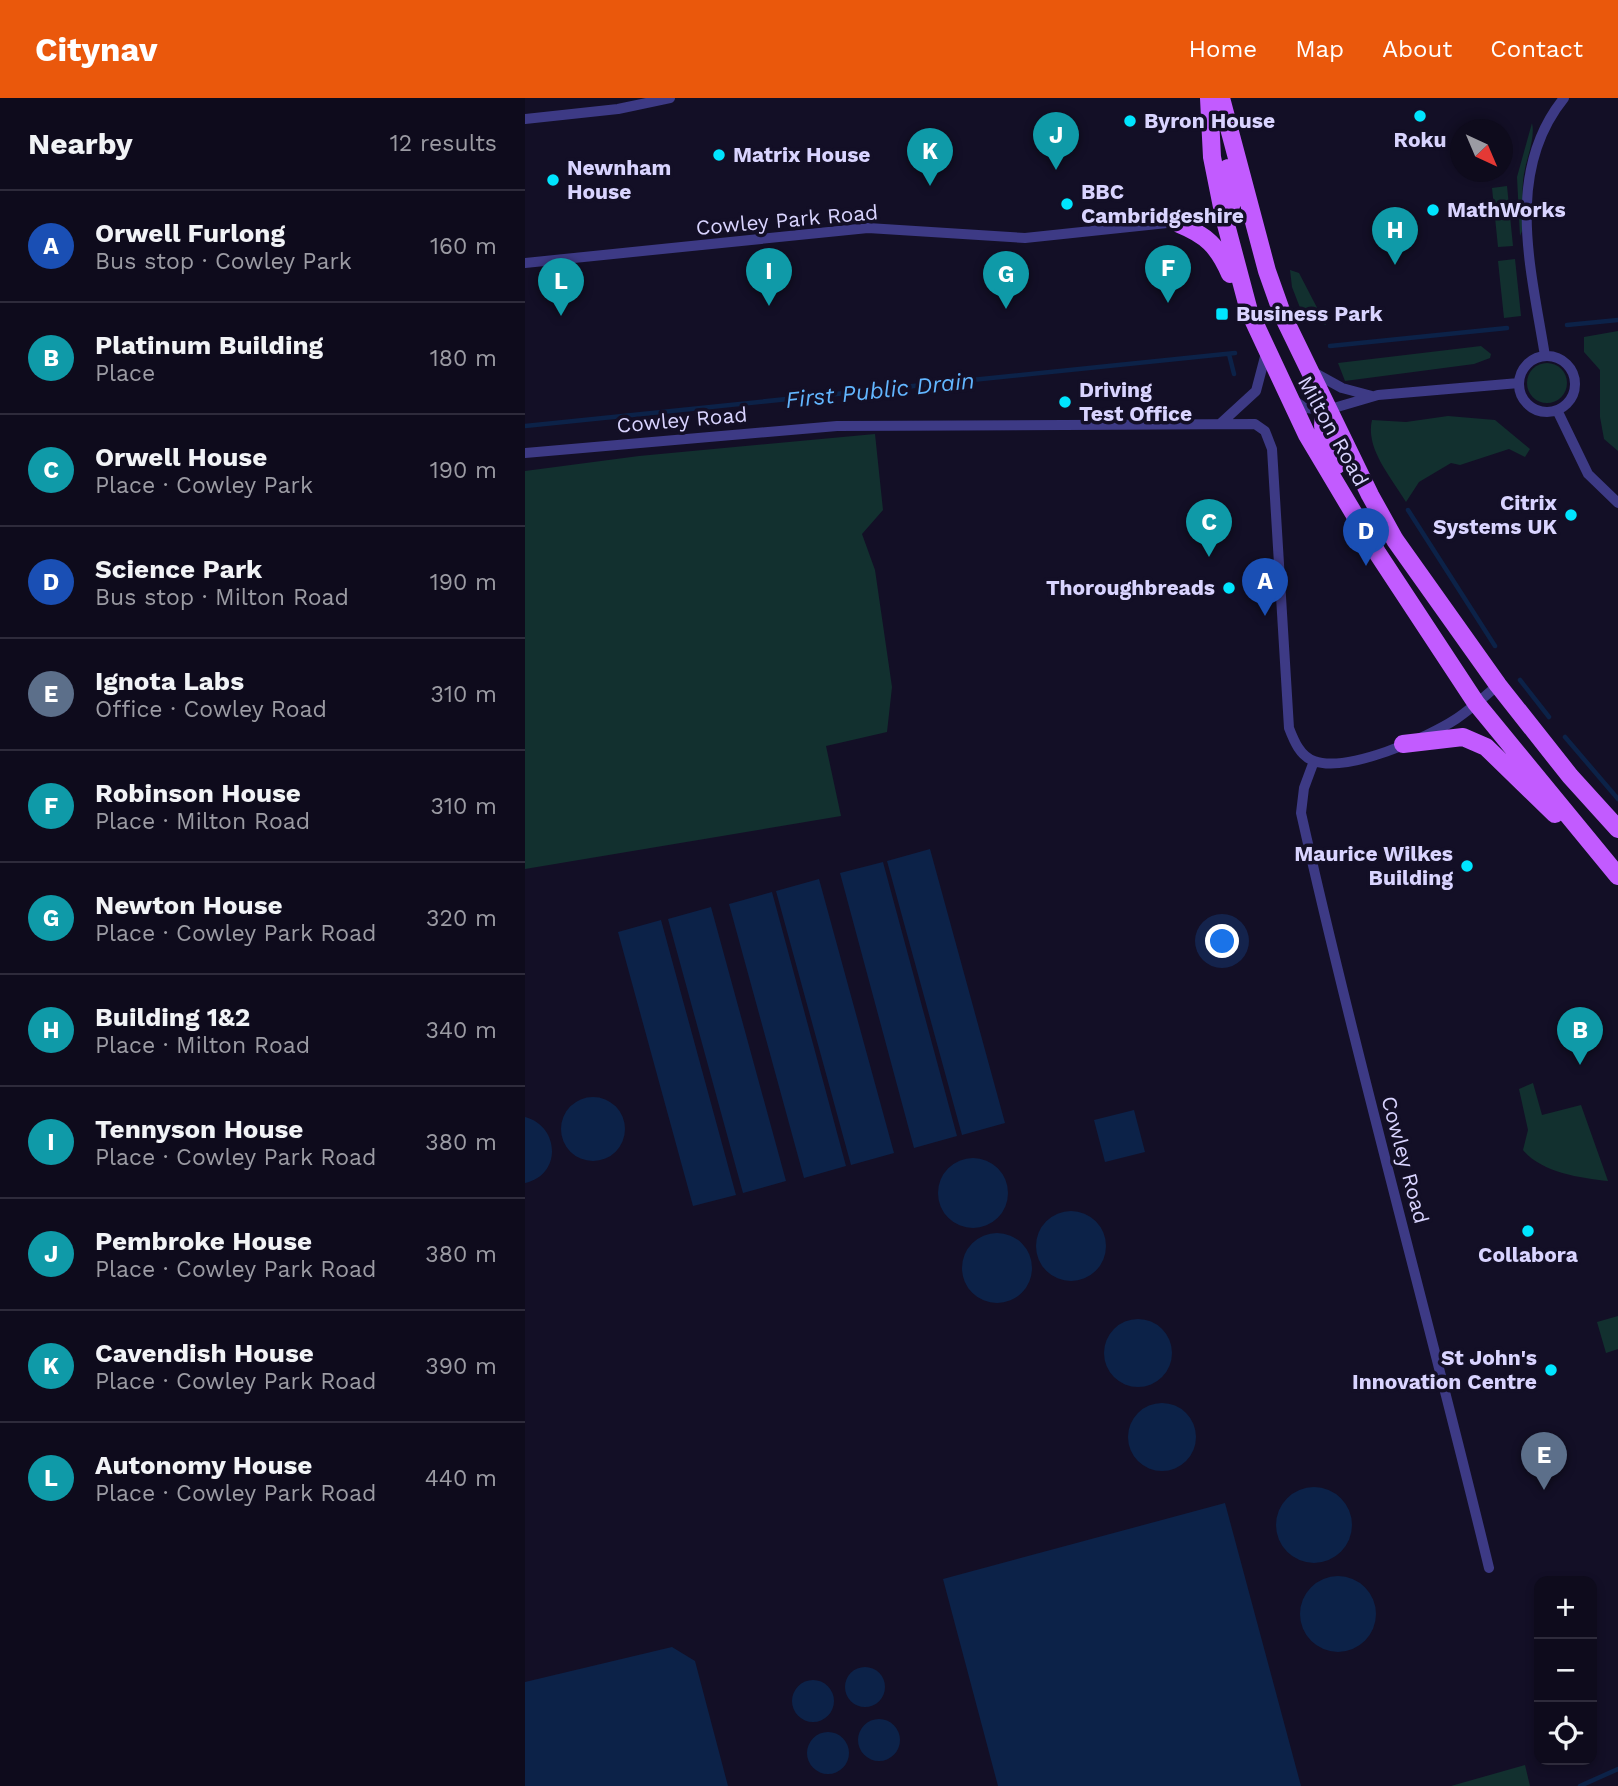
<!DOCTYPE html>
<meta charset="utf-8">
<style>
:root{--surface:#0e0b1c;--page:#171425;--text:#f1f3f6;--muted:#9b9ba3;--line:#2e2b3b;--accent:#ea580c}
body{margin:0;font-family:"Work Sans",sans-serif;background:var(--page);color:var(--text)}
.controls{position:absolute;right:21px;bottom:21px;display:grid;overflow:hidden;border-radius:14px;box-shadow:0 4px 10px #0003}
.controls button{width:63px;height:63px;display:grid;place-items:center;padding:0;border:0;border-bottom:2px solid var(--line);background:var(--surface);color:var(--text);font:35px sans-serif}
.compass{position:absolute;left:925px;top:21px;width:63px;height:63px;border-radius:50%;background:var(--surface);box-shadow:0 4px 10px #0003;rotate:136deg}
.you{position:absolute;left:698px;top:844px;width:24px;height:24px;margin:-18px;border:5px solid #fff;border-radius:50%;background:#1a73e8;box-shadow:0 0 0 10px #1a73e833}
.badge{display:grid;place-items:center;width:46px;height:46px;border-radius:50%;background:var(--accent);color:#fff;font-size:23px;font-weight:700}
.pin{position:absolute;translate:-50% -58px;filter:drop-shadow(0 2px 4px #0008)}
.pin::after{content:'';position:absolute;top:37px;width:24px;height:21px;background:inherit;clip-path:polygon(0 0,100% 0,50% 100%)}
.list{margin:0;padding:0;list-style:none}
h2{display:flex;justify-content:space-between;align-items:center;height:91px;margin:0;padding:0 28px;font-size:30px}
h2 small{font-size:23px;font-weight:400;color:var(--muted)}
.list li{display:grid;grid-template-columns:46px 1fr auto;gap:21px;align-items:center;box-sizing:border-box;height:112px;padding:0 28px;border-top:2px solid var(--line)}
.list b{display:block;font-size:26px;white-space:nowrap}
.list p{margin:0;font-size:23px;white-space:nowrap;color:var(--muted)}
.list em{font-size:23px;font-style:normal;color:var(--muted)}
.icon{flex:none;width:38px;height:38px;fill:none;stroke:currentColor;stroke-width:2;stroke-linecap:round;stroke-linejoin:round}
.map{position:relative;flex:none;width:1093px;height:1688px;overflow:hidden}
header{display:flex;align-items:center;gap:42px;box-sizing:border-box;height:98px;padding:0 35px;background:var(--accent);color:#fff}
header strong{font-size:33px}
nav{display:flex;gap:38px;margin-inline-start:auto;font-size:24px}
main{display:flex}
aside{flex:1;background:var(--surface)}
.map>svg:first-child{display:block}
.green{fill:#12302f}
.water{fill:#0c2248}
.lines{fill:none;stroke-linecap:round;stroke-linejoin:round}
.stream{stroke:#0c2248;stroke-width:4.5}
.minor{stroke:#3d3a85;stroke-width:10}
.primary{stroke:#c25bff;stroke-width:18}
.poi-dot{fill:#00e5ff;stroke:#130f26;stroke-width:2.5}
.labels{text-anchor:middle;stroke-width:7;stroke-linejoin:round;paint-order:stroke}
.poi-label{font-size:21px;font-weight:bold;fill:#d9d4ff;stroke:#130f26;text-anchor:start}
.street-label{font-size:21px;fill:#d9d4ff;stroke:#130f26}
.water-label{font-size:23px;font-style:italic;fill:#62b6ff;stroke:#130f26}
</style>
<header>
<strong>Citynav</strong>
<nav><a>Home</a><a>Map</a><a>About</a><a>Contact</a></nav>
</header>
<main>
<aside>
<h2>Nearby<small>12 results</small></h2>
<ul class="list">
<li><span class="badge" style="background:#1a4fb4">A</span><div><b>Orwell Furlong</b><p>Bus stop · Cowley Park</p></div><em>160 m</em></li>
<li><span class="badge" style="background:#0f9aa8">B</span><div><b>Platinum Building</b><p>Place</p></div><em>180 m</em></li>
<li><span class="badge" style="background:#0f9aa8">C</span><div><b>Orwell House</b><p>Place · Cowley Park</p></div><em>190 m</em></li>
<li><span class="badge" style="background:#1a4fb4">D</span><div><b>Science Park</b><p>Bus stop · Milton Road</p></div><em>190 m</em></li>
<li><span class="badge" style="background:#5c6f8a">E</span><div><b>Ignota Labs</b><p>Office · Cowley Road</p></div><em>310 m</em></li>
<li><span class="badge" style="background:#0f9aa8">F</span><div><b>Robinson House</b><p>Place · Milton Road</p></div><em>310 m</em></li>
<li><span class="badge" style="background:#0f9aa8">G</span><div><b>Newton House</b><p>Place · Cowley Park Road</p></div><em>320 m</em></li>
<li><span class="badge" style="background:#0f9aa8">H</span><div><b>Building 1&amp;2</b><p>Place · Milton Road</p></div><em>340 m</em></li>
<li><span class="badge" style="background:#0f9aa8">I</span><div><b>Tennyson House</b><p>Place · Cowley Park Road</p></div><em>380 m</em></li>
<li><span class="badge" style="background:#0f9aa8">J</span><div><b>Pembroke House</b><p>Place · Cowley Park Road</p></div><em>380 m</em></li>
<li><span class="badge" style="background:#0f9aa8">K</span><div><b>Cavendish House</b><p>Place · Cowley Park Road</p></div><em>390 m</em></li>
<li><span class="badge" style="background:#0f9aa8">L</span><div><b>Autonomy House</b><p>Place · Cowley Park Road</p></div><em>440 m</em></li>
</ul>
</aside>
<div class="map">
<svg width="1093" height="1688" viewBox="0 0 1093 1688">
<rect width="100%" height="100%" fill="#130f26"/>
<path class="green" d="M1007 25C1011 42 999 65 998 84 996 102 1003 123 995 138L992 79Z
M982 88 988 148 973 149 967 90Z
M990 161 996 218 979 220 973 163Z
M765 172 774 175 801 227 779 220 767 189Z
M1093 233V353L1079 341 1075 319V272L1059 254V239Z
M956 248 966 256 965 260 949 266 820 283 813 265Z
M1002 285a20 20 0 1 1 40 0a20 20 0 1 1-40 0Z
M923 318 970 322 1005 351 1000 359 984 351 935 367 926 365 894 384 881 404C867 380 840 351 847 322L881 324Z
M350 336 358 412 337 436 350 472 367 589 362 634 301 648 316 718 0 771V373L114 358Z
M1008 985 1017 1017 1056 1007 1083 1083C1055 1080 1016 1074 998 1052L1003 1032 994 991Z
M1093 1218V1251L1081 1255 1072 1224Z
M1000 1667 1005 1688H926Z"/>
<path class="water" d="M405 751 480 1025 437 1037 362 763Z
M358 764 432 1038 389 1050 315 775Z
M294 781 369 1055 326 1067 251 793Z
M247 794 321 1068 279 1080 204 806Z
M186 809 261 1083 218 1095 143 821Z
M136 822 211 1097 168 1108 93 834Z
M36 1031a32 32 0 1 1 64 0a32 32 0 1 1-64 0Z
M609 1012 620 1054 580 1064 569 1022Z
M0 1019C35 1028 37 1077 0 1085Z
M413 1095a35 35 0 1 1 70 0a35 35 0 1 1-70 0Z
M511 1148a35 35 0 1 1 70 0a35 35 0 1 1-70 0Z
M437 1170a35 35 0 1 1 70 0a35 35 0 1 1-70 0Z
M579 1255a34 34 0 1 1 68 0a34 34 0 1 1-68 0Z
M603 1339a34 34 0 1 1 68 0a34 34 0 1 1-68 0Z
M751 1427a38 38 0 1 1 76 0a38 38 0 1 1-76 0Z
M700 1405 776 1688H473L418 1481Z
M775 1516a38 38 0 1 1 76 0a38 38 0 1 1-76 0Z
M147 1549 170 1563 203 1688H0V1584Z
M320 1589a20 20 0 1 1 40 0a20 20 0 1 1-40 0Z
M267 1603a21 21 0 1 1 42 0a21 21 0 1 1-42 0Z
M333 1642a21 21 0 1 1 42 0a21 21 0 1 1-42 0Z
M282 1655a21 21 0 1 1 42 0a21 21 0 1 1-42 0Z"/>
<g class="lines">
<path class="stream" d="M1042 227 1093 222
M805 248 982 230
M704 256 709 276
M0 328 710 255
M883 412 970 548
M995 582 1024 619
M1040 639 1093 701
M1055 1688 1093 1671"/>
<path class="minor" d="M0 21 93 11 145 0
M0 165 343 130 500 140 699 119 727 121
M1020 258C1006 171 979 74 1039 0
M994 286a28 28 0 1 1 56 0a28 28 0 1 1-56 0Z
M788 274 817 290 847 298
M768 302 780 310 802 312 853 297 994 285
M1032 312 1063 376 1093 405
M695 326 731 293 741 255
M0 355 312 328 730 326 740 333 747 351 764 630C769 643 775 658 789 663 822 675 902 640 931 621 946 611 959 599 973 587
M789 663 779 690 776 715C833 968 903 1218 964 1470"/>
<path class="primary" d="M684 0 687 59 699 119 724 213 782 337 853 456 951 605 1093 778
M696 0 742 173 758 218 845 397 870 442 973 587 1045 678 1093 731
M699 119C713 104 707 89 703 70
M654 126C681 137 693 148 705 176
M802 312C792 330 803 350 812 367
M878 646 938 639 961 649 1030 716"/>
</g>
<g class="poi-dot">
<circle cx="895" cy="18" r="7"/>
<circle cx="605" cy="23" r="7"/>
<circle cx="194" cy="57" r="7"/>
<circle cx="28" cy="82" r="7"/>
<circle cx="542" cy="106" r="7"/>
<circle cx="908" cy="112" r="7"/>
<rect x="690" y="209" width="14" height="14" rx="3.5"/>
<circle cx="540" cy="304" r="7"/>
<circle cx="1046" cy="417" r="7"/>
<circle cx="704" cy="490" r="7"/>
<circle cx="942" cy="768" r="7"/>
<circle cx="1003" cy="1133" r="7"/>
<circle cx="1026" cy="1272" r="7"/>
</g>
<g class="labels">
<g class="poi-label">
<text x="619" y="30">Byron House</text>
<text x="895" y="49" text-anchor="middle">Roku</text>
<text x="208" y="64">Matrix House</text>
<text x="42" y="77">Newnham<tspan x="42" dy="24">House</tspan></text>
<text x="556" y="101">BBC<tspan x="556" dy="24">Cambridgeshire</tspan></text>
<text x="922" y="119">MathWorks</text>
<text x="711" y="223">Business Park</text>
<text x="554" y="299">Driving<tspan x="554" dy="24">Test Office</tspan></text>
<text x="1032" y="412" text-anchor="end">Citrix<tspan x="1032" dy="24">Systems UK</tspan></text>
<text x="690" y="497" text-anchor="end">Thoroughbreads</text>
<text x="928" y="763" text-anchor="end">Maurice Wilkes<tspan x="928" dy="24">Building</tspan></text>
<text x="1003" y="1164" text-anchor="middle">Collabora</text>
<text x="1012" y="1267" text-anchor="end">St John's<tspan x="1012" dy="24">Innovation Centre</tspan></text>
</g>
<g class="street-label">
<text transform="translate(262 122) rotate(-5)" y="7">Cowley Park Road</text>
<text transform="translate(157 322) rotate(-5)" y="7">Cowley Road</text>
<text transform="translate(808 333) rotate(61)" y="7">Milton Road</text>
<text transform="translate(880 1062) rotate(75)" y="7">Cowley Road</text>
</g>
<g class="water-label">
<text transform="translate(355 292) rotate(-6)" y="8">First Public Drain</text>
</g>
</g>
</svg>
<div class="controls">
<button>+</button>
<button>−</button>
<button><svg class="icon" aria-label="locate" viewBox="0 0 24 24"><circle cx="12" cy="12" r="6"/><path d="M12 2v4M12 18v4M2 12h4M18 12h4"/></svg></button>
</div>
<svg class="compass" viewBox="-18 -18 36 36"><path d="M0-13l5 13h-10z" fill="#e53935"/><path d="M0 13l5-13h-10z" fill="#9b9ba3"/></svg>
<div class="you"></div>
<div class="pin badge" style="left:740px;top:518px;background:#1a4fb4">A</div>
<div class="pin badge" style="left:1055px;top:967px;background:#0f9aa8">B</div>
<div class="pin badge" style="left:684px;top:459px;background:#0f9aa8">C</div>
<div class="pin badge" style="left:841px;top:468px;background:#1a4fb4">D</div>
<div class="pin badge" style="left:1019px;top:1392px;background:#5c6f8a">E</div>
<div class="pin badge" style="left:643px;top:205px;background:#0f9aa8">F</div>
<div class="pin badge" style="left:481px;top:211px;background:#0f9aa8">G</div>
<div class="pin badge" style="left:870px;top:167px;background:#0f9aa8">H</div>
<div class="pin badge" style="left:244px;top:208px;background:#0f9aa8">I</div>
<div class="pin badge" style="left:531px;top:72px;background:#0f9aa8">J</div>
<div class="pin badge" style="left:405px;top:88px;background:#0f9aa8">K</div>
<div class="pin badge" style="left:36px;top:218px;background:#0f9aa8">L</div>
</div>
</main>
